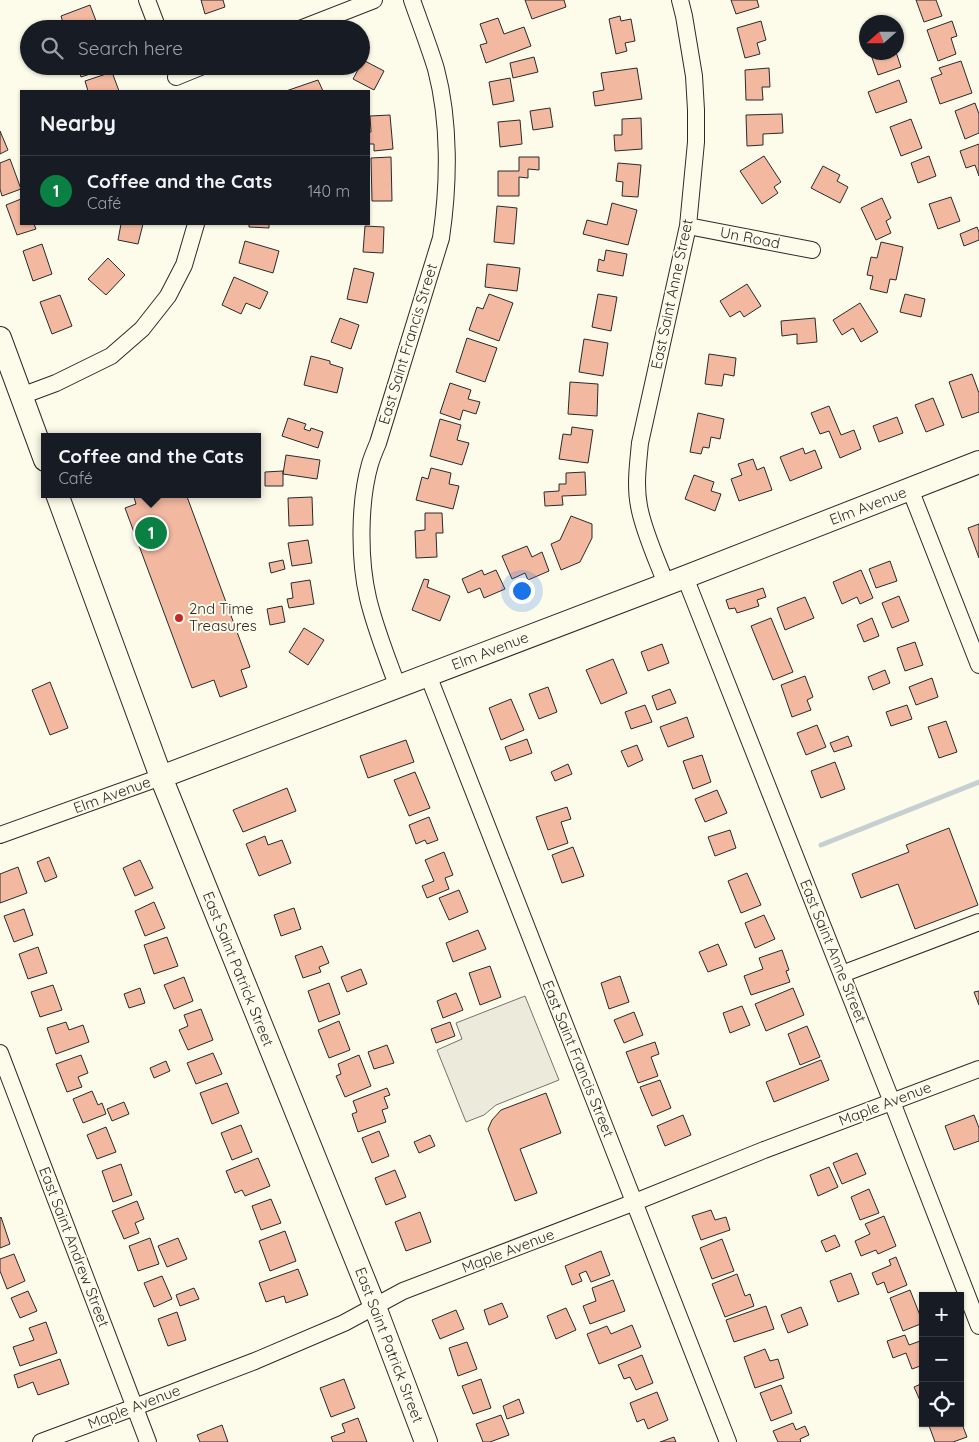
<!DOCTYPE html>
<meta charset="utf-8">
<style>
:root{--surface:#171b24;--page:#242831;--text:#f1f3f6;--muted:#9ea1a6;--line:#363941;--accent:#0b8043}
body{margin:0;font-family:Quicksand,sans-serif;background:var(--page);color:var(--text)}
.controls{position:absolute;right:15px;bottom:15px;display:grid;overflow:hidden;border-radius:0px;box-shadow:0 1px 4px #0004}
.controls button{width:45px;height:45px;display:grid;place-items:center;padding:0;border:0;border-bottom:1px solid var(--line);background:var(--surface);color:var(--text);font:25px sans-serif}
.compass{position:absolute;left:859px;top:15px;width:45px;height:45px;border-radius:50%;background:var(--surface);box-shadow:0 1px 4px #0004;rotate:249deg}
.you{position:absolute;left:521px;top:590px;width:18px;height:18px;margin:-12px;border:4px solid #fff;border-radius:50%;background:#1a73e8;box-shadow:0 0 0 8px #1a73e833}
.badge{display:grid;place-items:center;width:32px;height:32px;border-radius:50%;background:var(--accent);color:#fff;font-size:16px;font-weight:700}
.pin{position:absolute;translate:-50% -50%;border:2px solid #fff;box-shadow:0 1px 5px #0006}
.popup{position:absolute;left:41px;top:433px;width:220px;height:65px;box-sizing:border-box;display:grid;place-content:center;border-radius:0px;background:var(--surface);filter:drop-shadow(0 1px 4px #0005);font-size:16px;white-space:nowrap;color:var(--muted)}
.popup b{font-size:19px;color:var(--text)}
.popup::after{content:'';position:absolute;left:50%;top:100%;margin-left:-10px;border:10px solid transparent;border-top-color:var(--surface)}
.list{margin:0;padding:0;list-style:none}
h2{display:flex;justify-content:space-between;align-items:center;height:65px;margin:0;padding:0 20px;font-size:21px}
h2 small{font-size:16px;font-weight:400;color:var(--muted)}
.list li{display:grid;grid-template-columns:32px 1fr auto;gap:15px;align-items:center;box-sizing:border-box;height:70px;padding:0 20px;border-top:1px solid var(--line)}
.list b{display:block;font-size:19px;white-space:nowrap}
.list p{margin:0;font-size:16px;white-space:nowrap;color:var(--muted)}
.list em{font-size:16px;font-style:normal;color:var(--muted)}
.icon{flex:none;width:28px;height:28px;fill:none;stroke:currentColor;stroke-width:2;stroke-linecap:round;stroke-linejoin:round}
.map{position:relative;flex:none;width:979px;height:1442px;overflow:hidden}
.search{position:absolute;background:var(--surface);box-shadow:0 1px 4px #0004;left:20px;top:20px;width:350px;height:55px;display:flex;align-items:center;gap:12px;box-sizing:border-box;padding:0 18px;border-radius:28px;color:var(--muted);font-size:19px}
.panel{position:absolute;background:var(--surface);box-shadow:0 1px 4px #0004;left:20px;top:90px;width:350px;height:135px;border-radius:0px}
.map>svg:first-child{display:block}
.parking{fill:#eceadb;stroke:#74746e}
.lines{fill:none;stroke-linecap:round;stroke-linejoin:round}
.stream{stroke:#c7d0d0;stroke-width:5}
.building{fill:#f2b8a0;stroke:#2b2b2b}
.street-casing{stroke:#2b2b2b;stroke-width:18}
.secondary-casing{stroke:#2b2b2b;stroke-width:24}
.street{stroke:#fdfbea;stroke-width:16}
.secondary{stroke:#fdfbea;stroke-width:22}
.poi-dot{fill:#c62828;stroke:#fdfbea;stroke-width:2}
.labels{text-anchor:middle;stroke-width:4;stroke-linejoin:round;paint-order:stroke}
.street-label{font-size:15px;fill:#2b2b2b;stroke:#fdfbea}
.poi-label{font-size:15px;fill:#2b2b2b;stroke:#fdfbea;text-anchor:start}
</style>
<div class="map">
<svg width="979" height="1442" viewBox="0 0 979 1442">
<rect width="100%" height="100%" fill="#fdfbea"/>
<path class="parking" d="M525 996 559 1080 496 1105 484 1115 466 1122 437 1050 462 1039 456 1023Z"/>
<g class="lines">
<path class="stream" d="M821 845 979 782"/>
</g>
<path class="building" d="M201 0H223L225 7 205 14Z
M525 0H564L566 7 532 19Z
M731 0H757L759 7 736 14Z
M916 0H936L942 16 924 22Z
M90 5 98 26 91 29H65L61 16Z
M620 16 621 21 631 19 635 41 625 43 627 51 616 54 609 19Z
M498 18 504 34 524 27 531 46 486 63 480 45 487 43 480 24Z
M761 21 766 40 757 43 760 54 745 58 737 28Z
M952 21 957 36 951 38 956 54 938 61 927 30Z
M870 52H896L901 67 878 75Z
M534 57 538 72 513 78 510 63Z
M363 60 384 71 374 90 353 79 360 66H361Z
M961 61 972 93 940 104 931 78 942 74 939 68Z
M77 66H111V67L81 77Z
M637 68 642 99 595 106 593 92 604 90 601 73Z
M769 68 770 87H762L763 100H746L745 70Z
M112 72 119 91H88L85 81Z
M510 78 514 101 493 105 489 82Z
M318 80 323 91H286Z
M899 80 907 102 876 113 868 92Z
M975 103 979 114V133L965 139 955 111Z
M550 108 553 127 533 130 530 111Z
M782 114 783 133 763 134V145L747 146 746 115Z
M390 115 393 149 374 151V144H369V132H371L370 116Z
M641 118 642 149 615 151 614 135H622V119Z
M911 119 922 148 901 156 890 127Z
M520 120 522 144 500 147 498 122Z
M0 131 8 150 0 154Z
M979 144V176L975 165 966 168 960 151Z
M764 156 781 182 774 187 778 193 762 204 740 171Z
M929 156 936 176 918 183 911 163Z
M391 157 392 201H372L371 158Z
M519 157H539V170L528 169V178L519 177V196H498V171H519Z
M10 159 21 189 2 196 0 189V163Z
M618 163 641 165 638 197 622 196 623 182 616 181Z
M823 166 840 175 837 181 848 187 840 203 811 188Z
M951 197 960 221 938 229 929 204Z
M882 198 891 218 886 221 891 233 876 240 861 208Z
M21 199V224H34L36 229 17 235 6 205Z
M612 203 637 210 628 245 583 234 587 220 607 225Z
M497 206 517 208 514 244 494 242Z
M121 224H143L138 244 118 240Z
M249 224H269V228L249 227Z
M365 226 384 227 383 253 363 252Z
M977 227 979 232V240L964 246 960 234Z
M245 241 279 251 273 273 239 263Z
M881 242 903 247 896 280 890 279 887 293 870 289 873 276 867 275 871 257 877 258Z
M42 244 52 274 33 281 23 251Z
M606 250 627 254 623 276 597 271 599 259 604 261Z
M108 258 125 275 106 295 88 279Z
M487 264 520 268 517 291 485 287Z
M354 268 374 273 367 303 347 299Z
M234 277 268 292 260 309 246 303 241 314 222 305Z
M747 284 761 306 744 317 740 311 730 317 720 301Z
M489 294 513 303 499 341 469 330 477 307 483 309Z
M598 294 617 297 611 331 592 327Z
M905 294 925 299 921 317 900 312Z
M60 295 72 326 52 334 40 302Z
M860 303 878 332 861 342 853 328 842 335 833 320Z
M340 318 359 325 351 349 331 342Z
M815 318 817 342 797 344V334L782 336 781 321Z
M467 338 497 348 485 382 456 372Z
M584 339 608 343 603 376 579 372Z
M709 354 736 358 734 376 724 374 722 386 705 384Z
M311 356 330 361V364L343 368 337 393 304 385Z
M972 374 979 393V412L962 418 949 382Z
M570 382 598 384 597 416 568 414Z
M450 383 471 390 468 399 480 402 476 414 463 410 460 420 440 413Z
M933 398 944 425 926 432 915 405Z
M829 406 841 435 854 430 861 449 840 458 829 431 820 434 811 413Z
M698 413 724 419 720 439 711 437 709 448 703 447 701 454 690 452Z
M897 417 903 433 879 442 873 426Z
M288 418 306 424 304 429 310 431 311 428 323 432 318 448 282 436Z
M440 419 461 425 457 440 469 443 462 465 430 456Z
M572 427 593 430 588 463 559 459 563 434 571 435Z
M803 448 805 454 815 450 822 468 790 481 780 457Z
M286 455 320 460 317 479 283 474Z
M753 459 757 470 764 467 772 490 739 501 731 479 742 475 738 464Z
M431 468 451 473 449 484 459 486 453 509 416 500 422 477 428 479Z
M283 471V486H265V472Z
M585 472 586 495 562 496 563 505 545 506 544 492 559 491V484H566V473Z
M694 475 714 482 711 491 721 494 715 511 685 499Z
M133 494H186L250 667 241 670 247 687 220 697 214 680 192 688 125 508 136 504Z
M312 497 313 525 289 526 288 498Z
M425 513H442L443 533H436L437 557 416 558 415 531 425 530Z
M571 516 592 524V538L580 562 561 570 551 544 560 540Z
M979 524V558L968 528Z
M308 540 312 563 292 566 288 543Z
M527 546 532 557 542 552 549 571 528 580 525 573 512 579 502 556Z
M283 560 285 569 271 573 269 563Z
M890 561 897 581 876 588 869 569Z
M482 570 484 575 496 570 505 589 484 598 480 588 468 593 462 579Z
M861 570 873 598 860 604 857 597 842 604 833 582Z
M424 579 429 580 427 587 450 596 440 621 412 610Z
M310 580 314 604 289 608 287 599 293 598 291 583Z
M763 588 766 597 757 600 759 606 737 613 735 608 729 609 726 600Z
M899 596 909 621 892 628 882 603Z
M805 597 814 618 785 630 777 608Z
M282 606 285 622 270 625 267 609Z
M771 618 793 672 773 680 751 626Z
M872 618 879 636 864 642 857 625Z
M304 628 324 640 308 665 289 652Z
M915 642 923 665 905 671 897 648Z
M662 644 669 663 648 671 641 652Z
M613 659 627 693 601 704 586 670Z
M885 670 890 683 873 690 868 677Z
M805 676 813 697 807 700 811 710 792 717 781 685Z
M932 678 938 697 916 705 909 687Z
M50 682 68 728 50 735 32 690Z
M548 687 557 712 539 719 529 694Z
M670 689 676 703 657 710 652 696Z
M511 699 524 730 501 740 489 708Z
M645 705 652 722 631 729 625 712Z
M907 705 912 719 891 726 886 712Z
M687 717 694 737 668 747 660 727Z
M946 721 957 752 939 758 928 727Z
M817 725 826 747 806 755 797 733Z
M848 736 852 746 834 752 830 743Z
M527 739 532 753 510 761 505 747Z
M406 740 414 762 368 778 360 756Z
M637 745 643 760 628 767 621 751Z
M702 755 711 782 693 789 683 761Z
M835 762 845 789 821 798 811 771Z
M568 764 572 774 555 781 551 772Z
M415 772 430 808 409 816 394 780Z
M287 788 296 811 243 832 233 810Z
M717 790 727 813 705 822 695 799Z
M567 807 571 819 561 822 568 843 548 850 536 817Z
M429 817 438 840 427 844 425 840 416 844 409 825Z
M949 828 978 905 915 929 898 884 861 898 852 874 909 852 906 845Z
M730 830 736 848 715 856 708 837Z
M265 836 268 845 282 840 291 863 259 876 246 844Z
M573 847 584 876 562 883 552 855Z
M444 852 453 875 445 878 449 889 427 898 422 886 434 881 425 860Z
M49 857 57 877 45 882 37 862Z
M140 860 153 888 135 896 123 868Z
M18 867 27 893 0 903V874Z
M747 873 761 905 741 913 728 881Z
M459 890 468 912 449 920 439 898Z
M154 902 165 928 145 936 135 911Z
M294 908 301 929 281 936 274 915Z
M24 909 33 935 14 942 4 916Z
M764 915 775 939 755 948 745 923Z
M478 930 486 949 453 962 446 943Z
M167 937 178 966 154 974 144 945Z
M718 944 727 965 708 972 699 952Z
M322 946 329 963 319 967 321 972 303 978 295 956Z
M38 947 47 973 28 979 19 954Z
M782 950 789 970 786 971 790 982 751 995 744 976 763 969 759 958Z
M490 966 501 997 480 1005 469 973Z
M361 969 367 984 347 992 341 977Z
M620 976 629 1002 609 1009 601 983Z
M184 977 193 1001 174 1009 164 985Z
M329 983 340 1014 319 1022 308 991Z
M53 985 62 1010 40 1017 31 992Z
M140 988 145 1003 129 1008 124 994Z
M793 988 804 1015 766 1031 755 1004Z
M979 991V1005L974 992Z
M456 993 463 1010 443 1018 437 1001Z
M742 1006 750 1025 730 1033 723 1013Z
M201 1009 213 1040 188 1050 179 1030 188 1026 184 1015Z
M634 1012 643 1035 624 1043 614 1020Z
M339 1021 350 1050 329 1058 318 1030Z
M66 1022 69 1030 83 1025 89 1042 56 1054 47 1028Z
M450 1022 455 1036 436 1043 431 1029Z
M807 1026 820 1057 800 1065 788 1034Z
M655 1042 659 1054 651 1057 658 1076 638 1083 626 1052Z
M387 1045 394 1063 374 1069 368 1052Z
M213 1053 222 1074 196 1084 187 1063Z
M81 1055 88 1073 78 1077 82 1087 67 1092 56 1064Z
M359 1055 371 1086 345 1097 336 1076 341 1074 338 1064Z
M821 1060 829 1080 774 1102 766 1082Z
M166 1061 170 1071 154 1078 150 1068Z
M660 1080 671 1108 652 1116 640 1087Z
M227 1083 239 1113 212 1124 200 1093Z
M387 1088 390 1095 384 1097 388 1108 382 1110 386 1122 358 1132 352 1114 357 1112 353 1101Z
M92 1091 98 1105 102 1103 106 1114 83 1123 73 1099Z
M546 1093 561 1133 520 1149 537 1193 515 1201 488 1129 492 1120 501 1110Z
M124 1102 129 1114 112 1121 107 1109Z
M683 1115 691 1135 665 1146 657 1126Z
M974 1115 979 1128V1141L954 1150 945 1126Z
M241 1125 252 1152 232 1160 221 1133Z
M106 1127 116 1152 97 1159 87 1135Z
M379 1131 389 1156 372 1163 362 1138Z
M430 1135 435 1146 419 1153 414 1142Z
M857 1153 866 1174 842 1184 833 1163Z
M258 1158 270 1186 245 1196 242 1190 235 1193 226 1171Z
M121 1164 132 1195 113 1202 102 1171Z
M829 1167 838 1187 818 1196 810 1175Z
M395 1170 406 1197 386 1205 375 1178Z
M869 1189 879 1213 860 1220 851 1197Z
M271 1199 281 1223 261 1230 252 1206Z
M137 1201 144 1219 135 1223 139 1233 124 1239 112 1211Z
M711 1210 715 1220 726 1217 730 1230 701 1240 692 1216Z
M420 1212 431 1242 406 1251 395 1222Z
M884 1216 896 1246 878 1254 876 1250 861 1256 855 1241 870 1234 865 1224Z
M1 1217 10 1244 0 1248V1218Z
M285 1231 296 1261 270 1271 259 1241Z
M835 1235 840 1246 826 1252 821 1241Z
M150 1238 159 1264 138 1271 129 1246Z
M178 1238 187 1259 167 1267 158 1246Z
M722 1239 734 1271 712 1279 700 1248Z
M601 1251 610 1275 591 1282 586 1271 579 1274 582 1281 572 1285 565 1266Z
M14 1254 25 1281 7 1289 0 1271V1259Z
M896 1257 907 1285 888 1293 884 1282 877 1285 872 1273 891 1265 889 1260Z
M298 1269 308 1295 286 1303 284 1296 266 1302 259 1283Z
M851 1273 859 1294 838 1302 830 1281Z
M737 1274 745 1296 750 1294 754 1306 725 1317 712 1284Z
M162 1276 172 1299 154 1307 144 1283Z
M613 1280 625 1311 590 1324 583 1306 596 1301 592 1288Z
M194 1288 199 1299 180 1306 176 1295Z
M910 1290 923 1323 903 1331 890 1298Z
M28 1291 37 1311 20 1318 11 1298Z
M502 1303 508 1317 489 1325 484 1310Z
M766 1306 774 1329 734 1342 726 1320Z
M801 1307 808 1325 788 1333 781 1315Z
M566 1308 576 1330 556 1339 547 1316Z
M456 1310 464 1329 440 1339 432 1320Z
M177 1312 186 1340 168 1346 158 1319Z
M46 1322 57 1353 20 1366 13 1347 34 1340 29 1328Z
M632 1325 641 1347 599 1364 587 1334 607 1326 611 1334Z
M905 1335 909 1345 923 1340V1365L912 1369 906 1353 893 1358 887 1341Z
M467 1342 477 1369 458 1376 449 1348Z
M765 1349 770 1361 778 1359 784 1378 755 1388 744 1357Z
M642 1355 653 1383 636 1390 630 1377 624 1379 618 1365Z
M60 1359 69 1384 38 1395 33 1382 18 1388 14 1375Z
M344 1379 355 1408 331 1417 320 1388Z
M481 1379 491 1408 473 1414 462 1386Z
M923 1383V1404L922 1405 914 1387Z
M781 1385 792 1413 771 1421 760 1393Z
M657 1392 668 1420 648 1429 644 1419 637 1422 630 1403Z
M519 1399 524 1413 507 1419 503 1406Z
M501 1415 509 1435 490 1442H483L476 1424Z
M358 1418 367 1442H333L331 1437 345 1432 342 1424Z
M960 1419 967 1437 953 1442H935L928 1423H960Z
M793 1423 796 1430 805 1426 809 1435 800 1439 801 1442H778L773 1431Z
M222 1425 228 1442H200L197 1435Z
M674 1437 676 1442H660Z"/>
<g class="lines">
<g class="street-casing">
<path id="street" d="M147 0 158 29
M300 29 374 0
M176 77 203 66
M688 226 812 250
M21 396 56 383 111 356 142 329 168 296 184 265 196 224
M910 489 979 665
M685 577 892 1102 979 1326
M666 584C657 560 643 530 639 506 635 486 638 464 640 443L688 226 696 142V110L694 76 684 16 680 0
M428 675C527 931 629 1186 728 1442
M397 685C387 657 375 628 368 598 359 560 359 502 370 464 372 457 375 450 378 443L441 238C449 184 450 122 436 69 429 46 420 23 412 0
M0 835 161 777
M842 974 979 922
M0 1053 148 1442
M41 1442 135 1407 255 1361 344 1323 403 1291 635 1202 764 1150 979 1069"/>
</g>
<g class="secondary-casing">
<path id="secondary" d="M0 338 45 460
M57 494 161 777 375 1307 426 1442
M161 777 685 577 979 462"/>
</g>
<use href="#street" class="street"/>
<use href="#secondary" class="secondary"/>
</g>
<circle class="poi-dot" cx="179" cy="618" r="5"/>
<g class="labels">
<g class="street-label">
<text transform="translate(750 238) rotate(11)" y="5">Un Road</text>
<text transform="translate(672 294) rotate(-78)" y="5">East Saint Anne Street</text>
<text transform="translate(408 344) rotate(-73)" y="5">East Saint Francis Street</text>
<text transform="translate(868 506) rotate(-21)" y="5">Elm Avenue</text>
<text transform="translate(490 651) rotate(-21)" y="5">Elm Avenue</text>
<text transform="translate(112 795) rotate(-20)" y="5">Elm Avenue</text>
<text transform="translate(833 951) rotate(68)" y="5">East Saint Anne Street</text>
<text transform="translate(238 969) rotate(68)" y="5">East Saint Patrick Street</text>
<text transform="translate(578 1059) rotate(68)" y="5">East Saint Francis Street</text>
<text transform="translate(885 1104) rotate(-21)" y="5">Maple Avenue</text>
<text transform="translate(74 1247) rotate(69)" y="5">East Saint Andrew Street</text>
<text transform="translate(508 1251) rotate(-21)" y="5">Maple Avenue</text>
<text transform="translate(389 1345) rotate(69)" y="5">East Saint Patrick Street</text>
<text transform="translate(134 1407) rotate(-21)" y="5">Maple Avenue</text>
</g>
<g class="poi-label">
<text x="189" y="614">2nd Time<tspan x="189" dy="17">Treasures</tspan></text>
</g>
</g>
</svg>
<div class="controls">
<button>+</button>
<button>−</button>
<button><svg class="icon" aria-label="locate" viewBox="0 0 24 24"><circle cx="12" cy="12" r="6"/><path d="M12 2v4M12 18v4M2 12h4M18 12h4"/></svg></button>
</div>
<svg class="compass" viewBox="-18 -18 36 36"><path d="M0-13l5 13h-10z" fill="#e53935"/><path d="M0 13l5-13h-10z" fill="#9ea1a6"/></svg>
<div class="you"></div>
<div class="pin badge" style="left:151px;top:533px">1</div>
<div class="popup"><b>Coffee and the Cats</b>Café</div>
<div class="search"><svg class="icon" aria-label="search" viewBox="0 0 24 24"><circle cx="10" cy="10" r="6"/><path d="M15 15l6 6"/></svg>Search here</div>
<section class="panel">
<h2>Nearby<small></small></h2>
<ul class="list">
<li><span class="badge">1</span><div><b>Coffee and the Cats</b><p>Café</p></div><em>140 m</em></li>
</ul>
</section>
</div>
